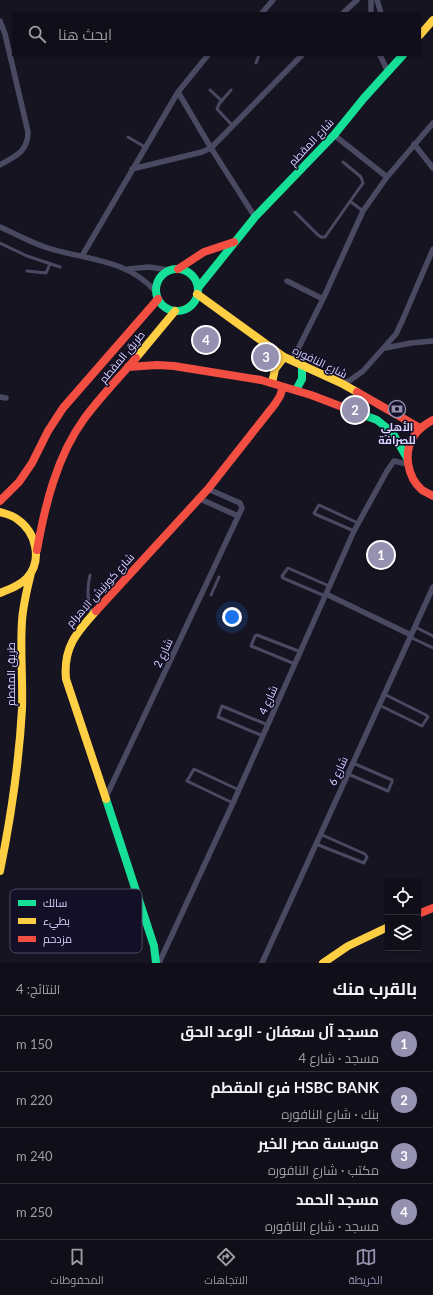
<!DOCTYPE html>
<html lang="ar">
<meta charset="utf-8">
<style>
:root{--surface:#100f19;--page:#1e1d26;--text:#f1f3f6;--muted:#9c9ca2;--line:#302f38;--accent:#9591b1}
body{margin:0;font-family:Lato,Cairo,sans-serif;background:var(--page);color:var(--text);direction:rtl}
.controls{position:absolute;right:12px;bottom:12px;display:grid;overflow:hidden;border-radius:0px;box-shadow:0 1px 3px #0004}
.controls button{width:36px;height:36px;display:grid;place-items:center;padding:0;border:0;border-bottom:1px solid var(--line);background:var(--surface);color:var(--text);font:20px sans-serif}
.you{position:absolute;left:232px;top:617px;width:14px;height:14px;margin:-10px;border:3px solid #fff;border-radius:50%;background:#1a73e8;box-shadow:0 0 0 6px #1a73e833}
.badge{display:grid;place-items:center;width:26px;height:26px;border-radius:50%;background:var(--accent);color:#fff;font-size:13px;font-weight:700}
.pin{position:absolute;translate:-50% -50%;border:2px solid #fff;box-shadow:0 1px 4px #0006}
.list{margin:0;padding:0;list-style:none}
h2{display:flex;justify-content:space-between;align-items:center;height:52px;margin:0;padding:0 16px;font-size:17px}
h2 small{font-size:13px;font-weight:400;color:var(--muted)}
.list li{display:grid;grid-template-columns:26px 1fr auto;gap:12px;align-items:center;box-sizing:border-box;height:56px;padding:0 16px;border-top:1px solid var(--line)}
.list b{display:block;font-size:15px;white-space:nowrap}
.list p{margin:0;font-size:13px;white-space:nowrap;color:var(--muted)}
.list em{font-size:13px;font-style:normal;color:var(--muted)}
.icon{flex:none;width:22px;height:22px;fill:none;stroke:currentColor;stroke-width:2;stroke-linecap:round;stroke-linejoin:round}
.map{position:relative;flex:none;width:433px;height:963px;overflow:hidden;direction:ltr}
.search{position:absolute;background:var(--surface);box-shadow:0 1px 3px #0004;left:12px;right:12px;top:12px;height:44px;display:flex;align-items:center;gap:10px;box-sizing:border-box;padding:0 14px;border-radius:0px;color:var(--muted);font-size:15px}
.sheet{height:276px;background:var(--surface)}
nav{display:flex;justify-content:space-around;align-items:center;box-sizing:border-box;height:56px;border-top:1px solid var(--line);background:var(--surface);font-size:11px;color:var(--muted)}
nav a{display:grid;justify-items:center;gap:2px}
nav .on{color:var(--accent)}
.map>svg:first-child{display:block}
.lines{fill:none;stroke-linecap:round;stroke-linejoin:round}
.lane{stroke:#4a4962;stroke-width:3}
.street{stroke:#4a4962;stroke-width:5.5}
.fast{stroke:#16e098;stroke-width:8}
.slow{stroke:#ffcf43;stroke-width:8}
.jam{stroke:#f24e42;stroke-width:8}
.labels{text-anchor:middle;stroke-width:3;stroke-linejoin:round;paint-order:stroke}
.street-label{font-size:11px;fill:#d9d4ff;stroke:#130f26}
.poi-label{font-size:11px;font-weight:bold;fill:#d9d4ff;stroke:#130f26}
.key{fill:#130f26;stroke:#4e4a67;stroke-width:1}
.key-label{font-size:11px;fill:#d9d4ff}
</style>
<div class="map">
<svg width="433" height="963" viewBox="0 0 433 963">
<rect width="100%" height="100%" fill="#161421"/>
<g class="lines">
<path class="lane" d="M256 63 259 55
M210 90 222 101
M231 90 219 104 217 109 232 125
M128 137 145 147
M351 202 363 211
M295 212 318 235 321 237H325L363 183 361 177 343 162
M0 243 27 256 60 267
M27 271 46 273 50 264
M354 531 315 514 314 513 319 505 358 523
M90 575C87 588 87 600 91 613
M211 595 219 577
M325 596 283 578 282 576 288 568 329 586
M415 627 433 636
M410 637 433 648
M295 664 251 646 255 636 257 635 301 652
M379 705 422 726 428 717 426 715 384 694
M263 736 218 717 222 706 268 725
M348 774 388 791 392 782V780L353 763
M233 803 187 781 194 769 239 790
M316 844 364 863 367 857 365 854 320 834"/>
<path class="street" d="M371 0V13
M377 0 381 13
M262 13 273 0
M343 13 357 0
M0 21 5 34 28 132C28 152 15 156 0 165
M380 55 388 72
M178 92 211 148 255 217
M334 135 387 177
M414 144 433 168
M132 169 202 152 211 148 302 55
M0 227C16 234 32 243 48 248 86 260 127 259 155 291
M82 256 178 92 208 55
M128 269 149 267 169 270
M287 281 323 299
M385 348 411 343 433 341
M292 361 323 299 363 211 387 177 433 123
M341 383 349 381 363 371 396 334 403 319 433 249
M0 397 6 398
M198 498 238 516
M326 594 411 635
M105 799 242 508 240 503 208 489
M159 963 233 803 354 531 387 471 394 461 407 464
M262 963 433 587"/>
<path class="fast" d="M156 290a21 21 0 1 1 42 0a21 21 0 1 1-42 0Z
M198 288 255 217 334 135 364 98 403 55
M296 390 302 379V365
M353 411 377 420 392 432 407 458
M106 799 154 946 156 963"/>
<path class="slow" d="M420 35 433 20
M197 294 284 357 341 383 357 392
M136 358 175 311
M272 383 275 369 284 357
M0 512C6 514 12 515 17 519 36 532 43 560 27 578 19 586 10 589 0 593
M96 611C76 633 63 648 66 679L106 799
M0 871C11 817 19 763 22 709 23 679 20 650 22 621 23 605 27 589 31 573
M323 963 348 946 388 927"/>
<path class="jam" d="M178 269 204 252 234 242
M128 367 157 365 174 366 261 380 311 395 353 411
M357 392 420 428
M433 420C426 424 419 428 414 436 403 452 407 477 422 490 425 492 430 494 433 496
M0 501 19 482 32 463 48 431 63 408 158 299
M37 550C45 505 57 456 84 419 100 397 119 378 136 358
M96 611 208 489 275 404 280 396 283 387
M418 914 433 908"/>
</g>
<defs>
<g id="bank-ring" transform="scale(0.9)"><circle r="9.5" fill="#130f26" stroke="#9591b1" stroke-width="1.5"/><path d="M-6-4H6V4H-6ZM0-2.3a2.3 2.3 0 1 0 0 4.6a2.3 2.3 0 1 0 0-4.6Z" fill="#9591b1"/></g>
</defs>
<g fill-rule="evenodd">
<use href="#bank-ring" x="397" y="409"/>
</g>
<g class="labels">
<g class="street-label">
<text transform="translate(311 142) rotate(-47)" y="4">شارع المقطم</text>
<text transform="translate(122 357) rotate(-50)" y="4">طريق المقطم</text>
<text transform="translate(320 362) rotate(26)" y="4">شارع النافوره</text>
<text transform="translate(100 590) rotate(-48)" y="4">شارع كورنيش الاهرام</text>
<text transform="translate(163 653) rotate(-65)" y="4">شارع 2</text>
<text transform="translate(11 674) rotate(-90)" y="4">طريق المقطم</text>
<text transform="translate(268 700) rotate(-66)" y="4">شارع 4</text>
<text transform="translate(338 771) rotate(-65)" y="4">شارع 6</text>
</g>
<g class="poi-label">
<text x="397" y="431">الأهلي<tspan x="397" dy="13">للصرافة</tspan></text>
</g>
</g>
<rect x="10" y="889" width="132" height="64" rx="6" class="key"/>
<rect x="18" y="900" width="18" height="6" fill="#16e098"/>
<rect x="18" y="918" width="18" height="6" fill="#ffcf43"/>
<rect x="18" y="936" width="18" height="6" fill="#f24e42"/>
<g class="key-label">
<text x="43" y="907">سالك</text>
<text x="43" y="925">بطيء</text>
<text x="43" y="943">مزدحم</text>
</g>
</svg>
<div class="controls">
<button><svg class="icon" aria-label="locate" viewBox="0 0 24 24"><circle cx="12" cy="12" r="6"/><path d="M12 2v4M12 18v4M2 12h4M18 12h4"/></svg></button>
<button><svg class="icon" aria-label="layers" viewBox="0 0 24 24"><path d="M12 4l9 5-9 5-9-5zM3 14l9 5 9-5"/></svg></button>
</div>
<div class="you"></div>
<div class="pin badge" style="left:381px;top:555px">1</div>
<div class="pin badge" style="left:355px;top:410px">2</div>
<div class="pin badge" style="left:266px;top:357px">3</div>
<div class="pin badge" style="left:206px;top:340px">4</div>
<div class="search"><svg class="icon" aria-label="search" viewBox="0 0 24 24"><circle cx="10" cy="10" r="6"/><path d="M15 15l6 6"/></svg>ابحث هنا</div>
</div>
<section class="sheet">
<h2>بالقرب منك<small>النتائج: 4</small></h2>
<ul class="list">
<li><span class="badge">1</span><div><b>مسجد آل سعفان - الوعد الحق</b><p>مسجد · شارع 4</p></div><em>150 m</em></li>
<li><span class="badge">2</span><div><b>HSBC BANK فرع المقطم</b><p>بنك · شارع النافوره</p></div><em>220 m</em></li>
<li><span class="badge">3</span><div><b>موسسة مصر الخير</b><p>مكتب · شارع النافوره</p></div><em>240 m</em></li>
<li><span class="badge">4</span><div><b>مسجد الحمد</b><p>مسجد · شارع النافوره</p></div><em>250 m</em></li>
</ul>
</section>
<nav>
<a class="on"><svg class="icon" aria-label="map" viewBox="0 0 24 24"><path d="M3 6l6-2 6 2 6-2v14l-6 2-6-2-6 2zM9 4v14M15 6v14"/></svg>الخريطة</a>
<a><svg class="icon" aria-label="directions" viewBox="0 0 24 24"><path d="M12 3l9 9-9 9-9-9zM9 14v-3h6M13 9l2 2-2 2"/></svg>الاتجاهات</a>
<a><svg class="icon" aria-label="saved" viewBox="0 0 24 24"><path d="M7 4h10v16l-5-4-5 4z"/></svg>المحفوظات</a>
</nav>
